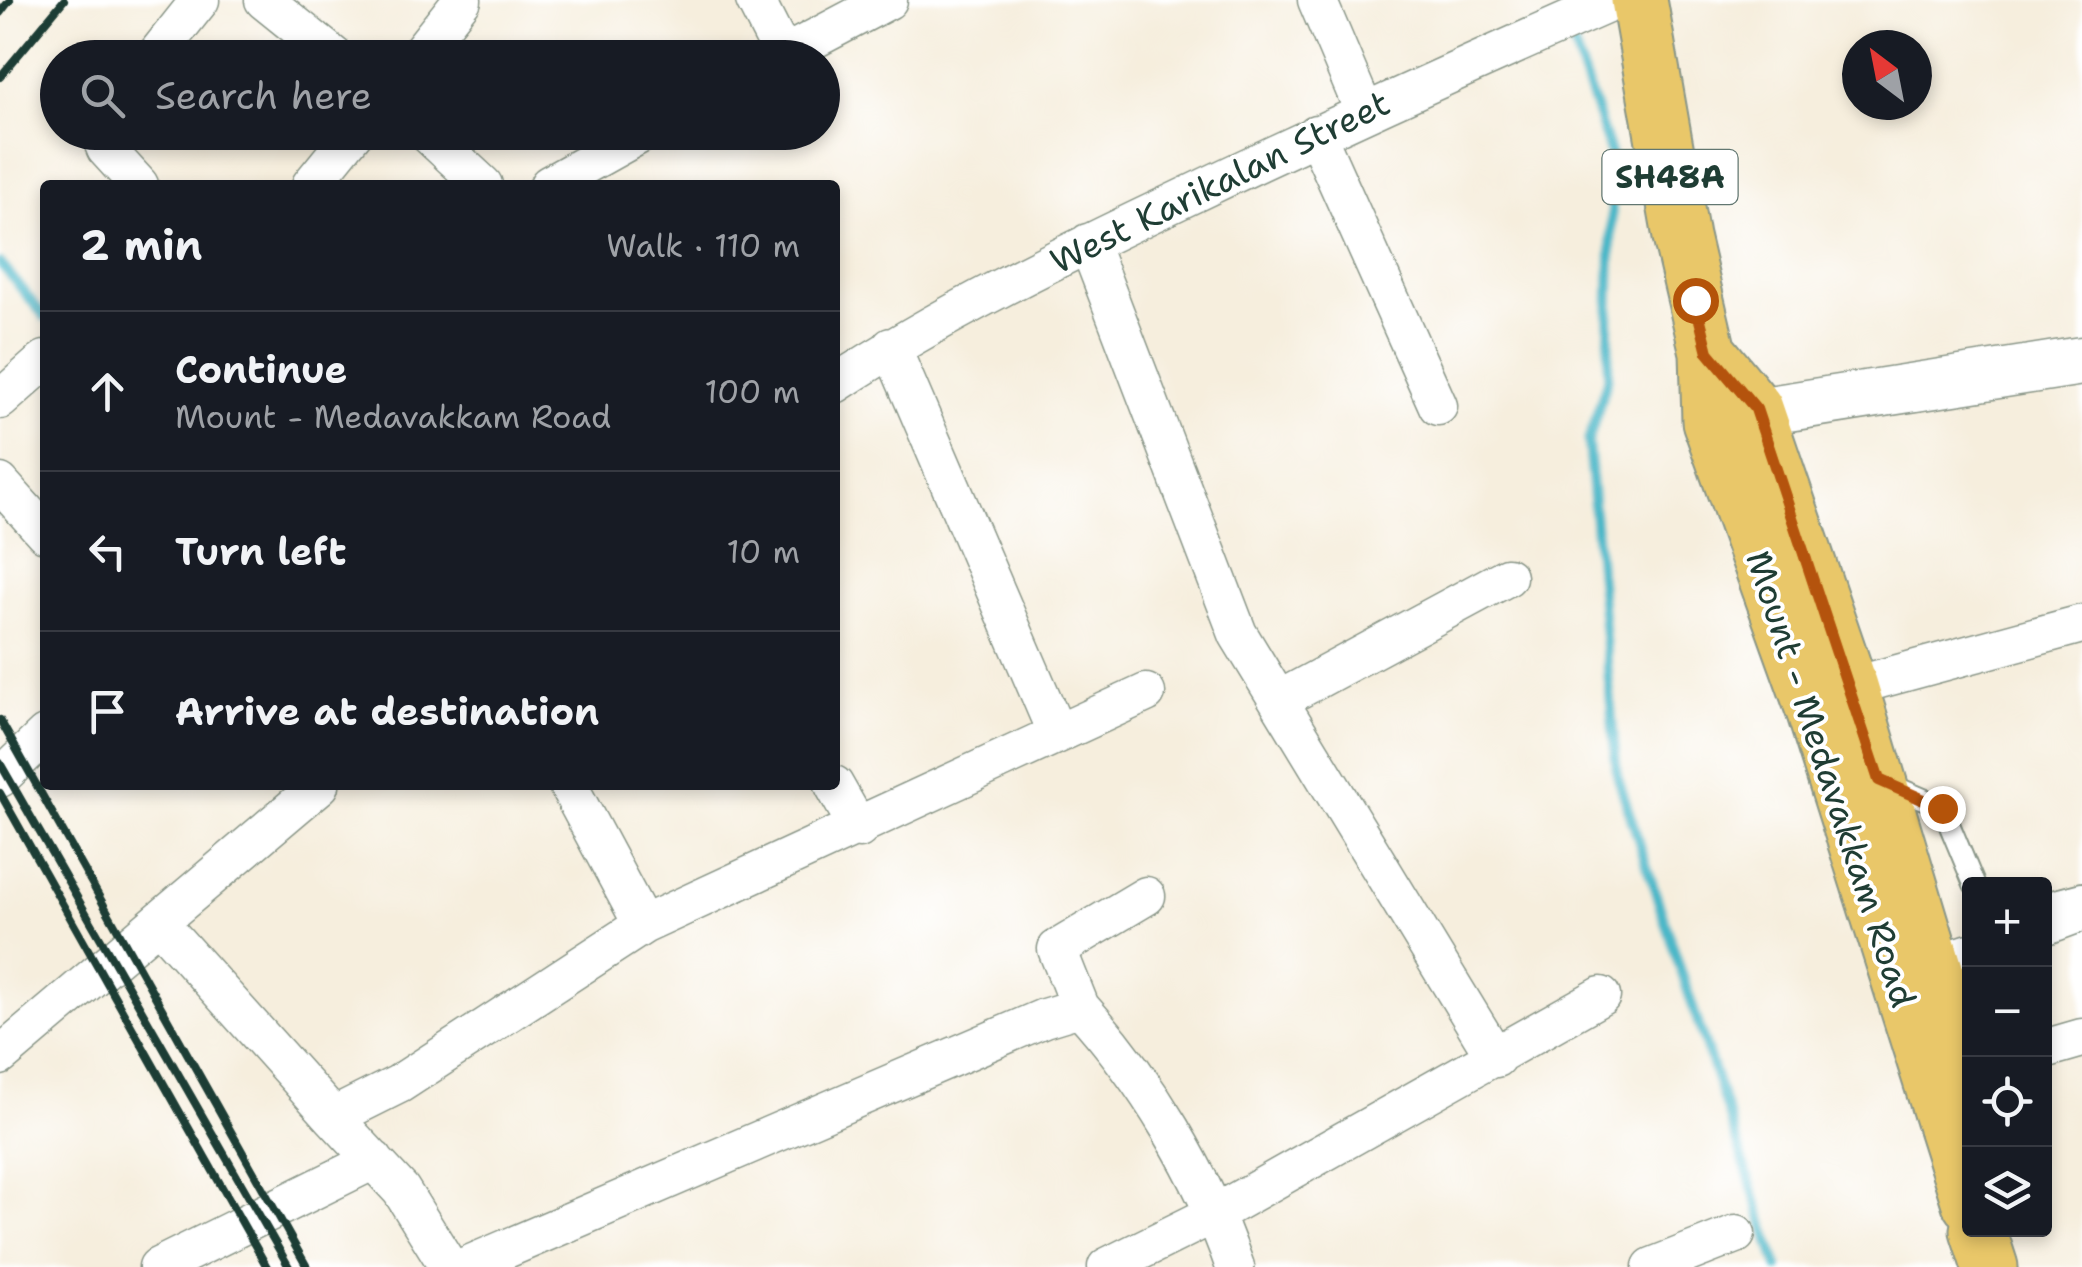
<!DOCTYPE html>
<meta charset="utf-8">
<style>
:root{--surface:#171b24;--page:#242831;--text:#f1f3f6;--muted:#9ea1a6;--line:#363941}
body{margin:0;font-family:"Shantell Sans",sans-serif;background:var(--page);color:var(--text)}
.controls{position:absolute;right:30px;bottom:30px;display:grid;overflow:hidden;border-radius:10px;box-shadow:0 5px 15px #0003}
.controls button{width:90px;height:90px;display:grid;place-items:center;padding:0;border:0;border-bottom:2px solid var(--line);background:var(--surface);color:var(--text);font:50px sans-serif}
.compass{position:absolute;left:1842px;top:30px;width:90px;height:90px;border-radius:50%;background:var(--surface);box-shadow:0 5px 15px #0003;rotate:328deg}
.stop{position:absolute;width:30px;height:30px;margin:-22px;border:8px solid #b45309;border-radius:50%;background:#fff}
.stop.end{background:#b45309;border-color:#fff;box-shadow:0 2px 10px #0008}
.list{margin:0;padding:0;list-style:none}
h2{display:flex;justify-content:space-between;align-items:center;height:130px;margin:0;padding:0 40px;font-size:42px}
h2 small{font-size:32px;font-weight:400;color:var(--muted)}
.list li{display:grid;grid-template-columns:65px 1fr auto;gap:30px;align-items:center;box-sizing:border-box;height:160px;padding:0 40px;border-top:2px solid var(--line)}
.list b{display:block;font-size:38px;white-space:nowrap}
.list p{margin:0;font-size:32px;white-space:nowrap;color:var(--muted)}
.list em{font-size:32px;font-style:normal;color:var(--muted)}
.icon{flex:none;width:55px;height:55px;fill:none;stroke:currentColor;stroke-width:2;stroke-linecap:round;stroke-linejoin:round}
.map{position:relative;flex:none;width:2082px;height:1267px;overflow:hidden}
.search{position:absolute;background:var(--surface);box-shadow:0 5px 15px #0003;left:40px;top:40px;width:800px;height:110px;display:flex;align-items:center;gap:25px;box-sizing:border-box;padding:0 35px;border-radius:55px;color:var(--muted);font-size:38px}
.panel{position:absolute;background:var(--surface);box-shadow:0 5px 15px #0003;left:40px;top:180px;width:800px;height:610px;border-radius:10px}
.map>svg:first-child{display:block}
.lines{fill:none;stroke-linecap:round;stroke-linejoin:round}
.stream{stroke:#4bb7c8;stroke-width:10}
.service-casing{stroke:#8a9688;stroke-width:24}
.minor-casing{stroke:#8a9688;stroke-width:41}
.tertiary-casing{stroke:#8a9688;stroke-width:51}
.primary-casing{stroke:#8a9688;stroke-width:59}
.service{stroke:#fff;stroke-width:20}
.minor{stroke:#fff;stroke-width:38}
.tertiary{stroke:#fff;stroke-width:48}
.primary{stroke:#e9c769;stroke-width:55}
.rail{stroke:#1f3d34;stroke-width:8}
.route{stroke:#b45309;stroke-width:12}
.labels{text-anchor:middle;stroke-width:8;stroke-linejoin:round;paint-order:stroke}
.shield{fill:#fff;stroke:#627771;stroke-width:2.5}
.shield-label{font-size:32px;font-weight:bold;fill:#1f3d34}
.street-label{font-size:35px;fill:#1f3d34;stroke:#fff}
</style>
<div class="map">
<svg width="2082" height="1267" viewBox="0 0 2082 1267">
<rect width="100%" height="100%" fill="#fff"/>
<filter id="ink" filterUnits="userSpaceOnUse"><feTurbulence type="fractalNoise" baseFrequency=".01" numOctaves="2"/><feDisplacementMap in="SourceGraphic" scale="20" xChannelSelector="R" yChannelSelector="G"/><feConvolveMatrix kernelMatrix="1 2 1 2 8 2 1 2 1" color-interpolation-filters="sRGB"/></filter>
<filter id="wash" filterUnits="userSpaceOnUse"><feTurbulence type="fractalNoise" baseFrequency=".0048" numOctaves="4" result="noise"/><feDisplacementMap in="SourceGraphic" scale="40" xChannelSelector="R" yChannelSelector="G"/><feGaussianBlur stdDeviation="2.25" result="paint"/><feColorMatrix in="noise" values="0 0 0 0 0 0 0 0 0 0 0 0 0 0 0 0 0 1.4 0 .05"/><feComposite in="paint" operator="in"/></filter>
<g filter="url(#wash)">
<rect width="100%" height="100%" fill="#f6eedd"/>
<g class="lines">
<path class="stream" d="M1569 31 1613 161 1608 377 1588 442 1617 775 1778 1267
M0 263 45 317"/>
</g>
</g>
<g filter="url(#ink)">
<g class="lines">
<g class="service-casing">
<path id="service" d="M1886 783 1942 807 1974 884
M2044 903 2082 893"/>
</g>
<g class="minor-casing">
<path id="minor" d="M264 0 336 58
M755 0 783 55
M1317 0 1364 111
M154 58 200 0
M416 58 462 0
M778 58 888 0
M99 132 106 149 139 185
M426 132 483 185
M1316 134 1438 406
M311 185 354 132
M549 185 644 132
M1088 243 1238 634 1496 1058
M891 347 1057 734
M835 384C942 314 1059 257 1175 202 1321 132 1468 65 1616 0
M0 400 45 360
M0 483 45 533
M1850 687 2082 624
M1279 700 1507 577
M0 778 45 735
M568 785 643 925
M834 785 859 829
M159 923 333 1117
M2044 926 2082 912
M1934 965 1970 953
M1080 1007 1057 949 1146 896
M2044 1049 2082 1038
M0 1056 320 785
M158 1267 374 1160
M449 1267 401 1190 333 1117 399 1084 643 925 1146 693
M464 1267 1044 1018 1080 1007C1146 1079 1203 1174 1235 1267
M1107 1267 1216 1213 1601 996
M1652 1267 1736 1234"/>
</g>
<g class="tertiary-casing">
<path id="tertiary" d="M1718 418 2082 361"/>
</g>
<g class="primary-casing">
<path id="primary" d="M1639 0 1681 237 1708 352 1710 421 1815 713 1970 1203
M1708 352 1755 409 1850 687 1970 1086
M1978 1230 1990 1267"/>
</g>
<use href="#service" class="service"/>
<use href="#minor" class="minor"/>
<use href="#tertiary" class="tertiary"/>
<use href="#primary" class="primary"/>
<path class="rail" d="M0 13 10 0
M0 77 64 0
M0 720 307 1267
M0 763 289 1267
M0 793 267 1267"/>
</g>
</g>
<g class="lines" filter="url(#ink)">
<path class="route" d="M1695 300 1708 352 1756 409 1879 780 1942 808"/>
</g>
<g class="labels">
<rect class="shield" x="1602.5" y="150" width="135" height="54" rx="8"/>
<g class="shield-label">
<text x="1670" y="188">SH48A</text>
</g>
<g class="street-label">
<text transform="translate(1220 182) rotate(-26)" y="12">West Karikalan Street</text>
<text transform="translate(1831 779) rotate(72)" y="12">Mount - Medavakkam Road</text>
</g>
</g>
</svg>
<div class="controls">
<button>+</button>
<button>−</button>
<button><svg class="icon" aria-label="locate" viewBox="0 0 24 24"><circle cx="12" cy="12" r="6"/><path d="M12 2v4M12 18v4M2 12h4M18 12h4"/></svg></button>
<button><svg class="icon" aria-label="layers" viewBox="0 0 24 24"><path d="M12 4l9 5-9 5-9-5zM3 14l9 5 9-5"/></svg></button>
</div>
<svg class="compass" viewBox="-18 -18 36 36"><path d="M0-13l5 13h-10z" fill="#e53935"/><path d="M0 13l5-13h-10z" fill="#9ea1a6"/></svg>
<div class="stop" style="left:1695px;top:300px"></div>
<div class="stop end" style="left:1942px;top:808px"></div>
<div class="search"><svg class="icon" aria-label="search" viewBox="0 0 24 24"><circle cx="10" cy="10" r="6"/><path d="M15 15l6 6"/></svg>Search here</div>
<section class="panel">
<h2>2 min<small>Walk · 110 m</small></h2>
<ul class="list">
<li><svg class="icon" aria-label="ahead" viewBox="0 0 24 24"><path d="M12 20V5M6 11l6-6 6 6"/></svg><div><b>Continue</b><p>Mount - Medavakkam Road</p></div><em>100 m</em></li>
<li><svg class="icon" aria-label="left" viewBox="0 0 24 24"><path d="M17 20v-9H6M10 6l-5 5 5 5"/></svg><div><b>Turn left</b></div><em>10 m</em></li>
<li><svg class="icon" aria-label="arrive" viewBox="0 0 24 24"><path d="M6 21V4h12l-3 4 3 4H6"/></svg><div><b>Arrive at destination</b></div></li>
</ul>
</section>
</div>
